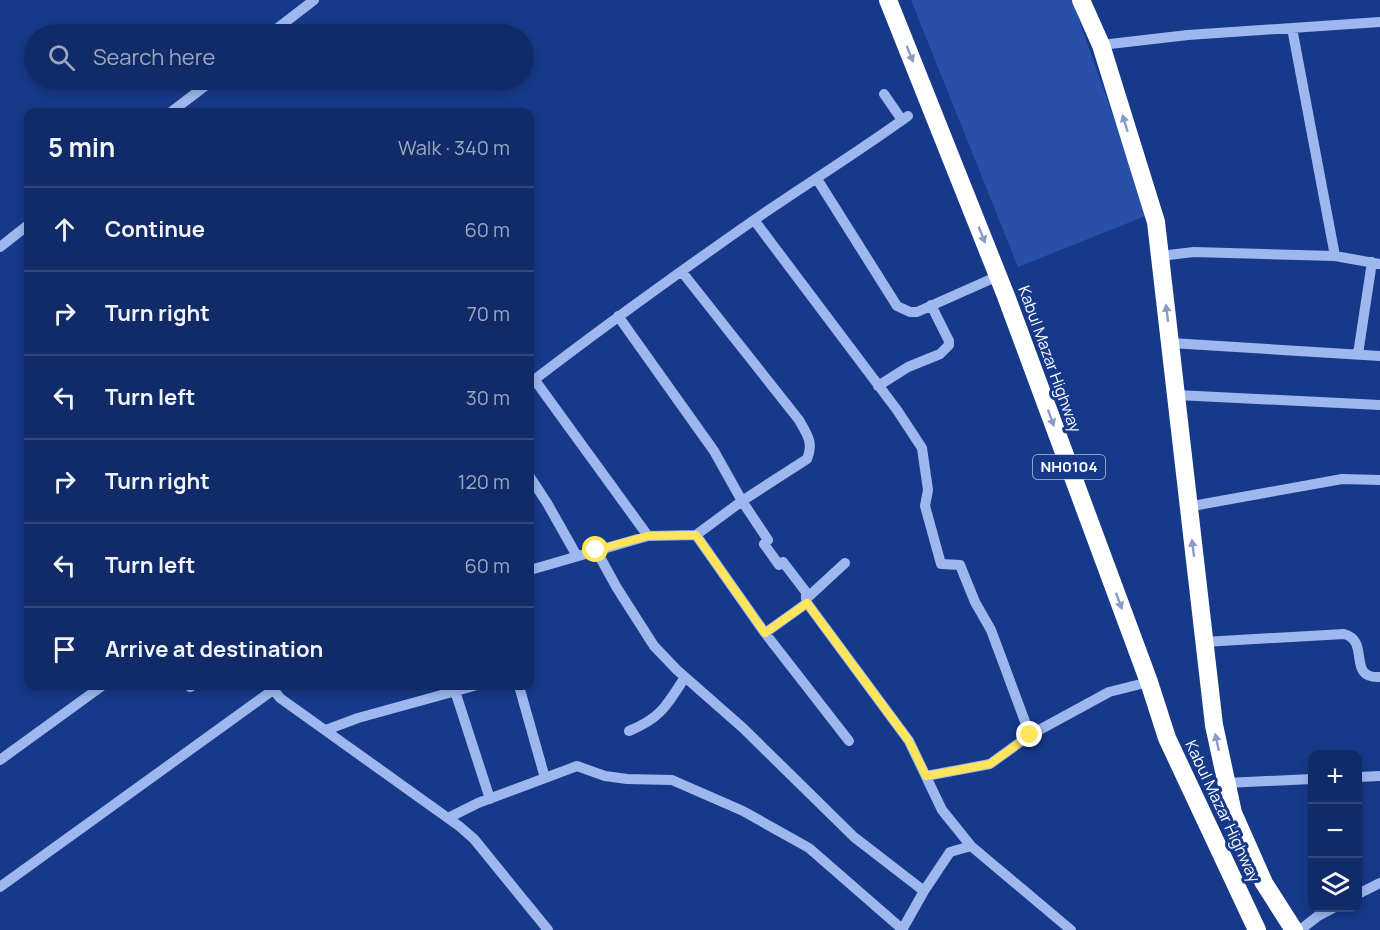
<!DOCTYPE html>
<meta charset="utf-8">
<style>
:root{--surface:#102b67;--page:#19336d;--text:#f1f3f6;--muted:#9ca7c0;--line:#30477b}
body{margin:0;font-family:Manrope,sans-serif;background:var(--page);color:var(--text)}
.controls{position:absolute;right:18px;bottom:18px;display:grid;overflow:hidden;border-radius:12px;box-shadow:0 3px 9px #0003}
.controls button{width:54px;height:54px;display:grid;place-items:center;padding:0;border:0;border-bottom:2px solid var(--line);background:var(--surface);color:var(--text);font:30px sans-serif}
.stop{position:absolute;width:18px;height:18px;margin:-14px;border:4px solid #ffe55b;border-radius:50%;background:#fff}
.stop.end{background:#ffe55b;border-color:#fff;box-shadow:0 2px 6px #0008}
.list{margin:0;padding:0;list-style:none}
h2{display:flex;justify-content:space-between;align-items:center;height:78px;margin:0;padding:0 24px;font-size:26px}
h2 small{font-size:20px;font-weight:400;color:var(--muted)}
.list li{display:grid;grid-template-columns:39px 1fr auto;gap:18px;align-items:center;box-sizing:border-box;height:84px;padding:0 24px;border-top:2px solid var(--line)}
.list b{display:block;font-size:22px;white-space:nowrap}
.list em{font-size:20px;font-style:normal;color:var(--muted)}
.icon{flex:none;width:33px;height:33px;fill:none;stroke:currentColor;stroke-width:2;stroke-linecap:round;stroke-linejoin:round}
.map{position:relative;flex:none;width:1380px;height:930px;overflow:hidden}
.search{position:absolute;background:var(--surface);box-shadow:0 3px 9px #0003;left:24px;top:24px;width:510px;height:66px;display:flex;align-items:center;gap:15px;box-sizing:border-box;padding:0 21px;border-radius:33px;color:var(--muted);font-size:22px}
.panel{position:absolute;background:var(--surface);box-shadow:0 3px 9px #0003;left:24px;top:108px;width:510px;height:582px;border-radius:12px}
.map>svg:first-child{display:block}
.green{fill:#2850a8}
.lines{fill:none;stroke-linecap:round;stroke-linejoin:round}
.minor{stroke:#9eb8ef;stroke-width:10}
.highway{stroke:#fff;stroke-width:18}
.oneway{fill:#8a9cc4}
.route{stroke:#ffe55b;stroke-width:8}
.labels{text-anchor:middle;stroke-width:6;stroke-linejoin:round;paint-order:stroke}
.shield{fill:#163989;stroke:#b9c4dc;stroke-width:1.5}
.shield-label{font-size:15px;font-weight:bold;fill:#fff}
.street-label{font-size:16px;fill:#fff;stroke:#163989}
</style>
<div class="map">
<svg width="1380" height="930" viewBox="0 0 1380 930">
<rect width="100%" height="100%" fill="#163989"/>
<path class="green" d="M911 0H1072L1148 215 1018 267Z"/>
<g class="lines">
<path class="minor" d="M1292 28 1335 256
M270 34 314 0
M1101 45 1188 35 1380 22
M884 94 902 120
M171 112 213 80
M817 179 897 306 910 312H917L998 276
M754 220 897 410 922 448 928 490 925 506 941 564 960 565 975 602 991 630 1030 735
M0 247 28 225
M1160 256 1194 252 1335 256 1380 264
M618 316 714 451 742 501 768 540 764 544 779 565 783 562 806 592V599
M1171 343 1380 356
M1358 354 1372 262
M534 379 648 536
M530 383C603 327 678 273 754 220 805 185 858 152 908 116
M878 386 908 367 940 354 949 345V341L931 305
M1177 395 1380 405
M530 477 547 503 577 556
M1187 507 1342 479 1380 480
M696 535 765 633 849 741
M596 550 617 588 654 646 677 670 743 728 854 837 924 891
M530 570 648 536 696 535 742 501 807 459C814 443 807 434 799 420L682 272
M807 603 909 741 942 810 971 846 1071 930
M765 633 807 603 806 599 845 563
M1204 642 1344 634C1371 641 1346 679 1380 677
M271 686 280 698 459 826 474 839 548 930
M519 686 545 778
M190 687 192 686
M455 691 490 799
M326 730 358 718 474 686
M629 731C661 718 667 705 685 677
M0 760 102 686
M926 776 990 764 1030 735 1109 692 1149 682
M1358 777 1380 776
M1226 783 1312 779
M448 818 478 803 577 766 605 776 627 779 672 780 743 811 809 848 902 929
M0 887 273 690
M1358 894 1380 883
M902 930 924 891 950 852 971 846
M1300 930 1318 916 1333 908"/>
<path class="highway" d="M888 0 1006 296 1149 682 1167 738 1257 930
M1081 0 1101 45 1156 222 1214 725 1233 813 1264 883 1294 930"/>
</g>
<defs><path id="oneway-solid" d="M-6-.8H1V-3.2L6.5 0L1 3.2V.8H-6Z" transform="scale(1.5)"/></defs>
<g class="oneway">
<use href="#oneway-solid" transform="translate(910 54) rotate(68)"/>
<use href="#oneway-solid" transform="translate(1125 123) rotate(-107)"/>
<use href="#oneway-solid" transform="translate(982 235) rotate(68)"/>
<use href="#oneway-solid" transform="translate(1167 313) rotate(-97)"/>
<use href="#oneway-solid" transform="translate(1051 418) rotate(70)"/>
<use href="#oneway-solid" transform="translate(1193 548) rotate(-97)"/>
<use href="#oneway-solid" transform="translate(1119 601) rotate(70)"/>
<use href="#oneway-solid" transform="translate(1217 742) rotate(-102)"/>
</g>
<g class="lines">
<path class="route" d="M596 550 648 536 696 535 765 633 807 603 909 741 926 776 990 764 1030 735"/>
</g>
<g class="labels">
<rect class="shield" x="1033" y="455" width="72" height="24" rx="4.5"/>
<g class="shield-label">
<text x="1069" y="472">NH0104</text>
</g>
<g class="street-label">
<text transform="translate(1050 359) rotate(70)" y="6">Kabul Mazar Highway</text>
<text transform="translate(1223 811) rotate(65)" y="6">Kabul Mazar Highway</text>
</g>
</g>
</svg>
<div class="controls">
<button>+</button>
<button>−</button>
<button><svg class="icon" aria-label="layers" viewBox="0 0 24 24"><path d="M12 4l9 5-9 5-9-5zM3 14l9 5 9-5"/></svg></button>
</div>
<div class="stop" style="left:596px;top:550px"></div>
<div class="stop end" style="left:1030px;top:735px"></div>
<div class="search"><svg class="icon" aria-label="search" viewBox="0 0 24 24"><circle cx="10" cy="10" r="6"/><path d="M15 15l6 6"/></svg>Search here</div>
<section class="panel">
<h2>5 min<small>Walk · 340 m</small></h2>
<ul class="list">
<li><svg class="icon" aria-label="ahead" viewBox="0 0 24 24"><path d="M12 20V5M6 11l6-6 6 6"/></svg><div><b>Continue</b></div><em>60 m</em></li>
<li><svg class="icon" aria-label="right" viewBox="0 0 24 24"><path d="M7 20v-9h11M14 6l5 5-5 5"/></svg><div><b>Turn right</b></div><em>70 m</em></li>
<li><svg class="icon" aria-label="left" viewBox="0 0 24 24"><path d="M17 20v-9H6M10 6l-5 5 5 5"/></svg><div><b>Turn left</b></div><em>30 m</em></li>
<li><svg class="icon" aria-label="right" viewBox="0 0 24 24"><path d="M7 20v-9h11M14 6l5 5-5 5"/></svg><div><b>Turn right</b></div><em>120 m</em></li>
<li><svg class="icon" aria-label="left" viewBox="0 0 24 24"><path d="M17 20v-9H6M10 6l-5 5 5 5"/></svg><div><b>Turn left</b></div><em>60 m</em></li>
<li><svg class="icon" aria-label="arrive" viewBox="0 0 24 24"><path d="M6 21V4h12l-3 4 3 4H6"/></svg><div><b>Arrive at destination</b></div></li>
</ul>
</section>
</div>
